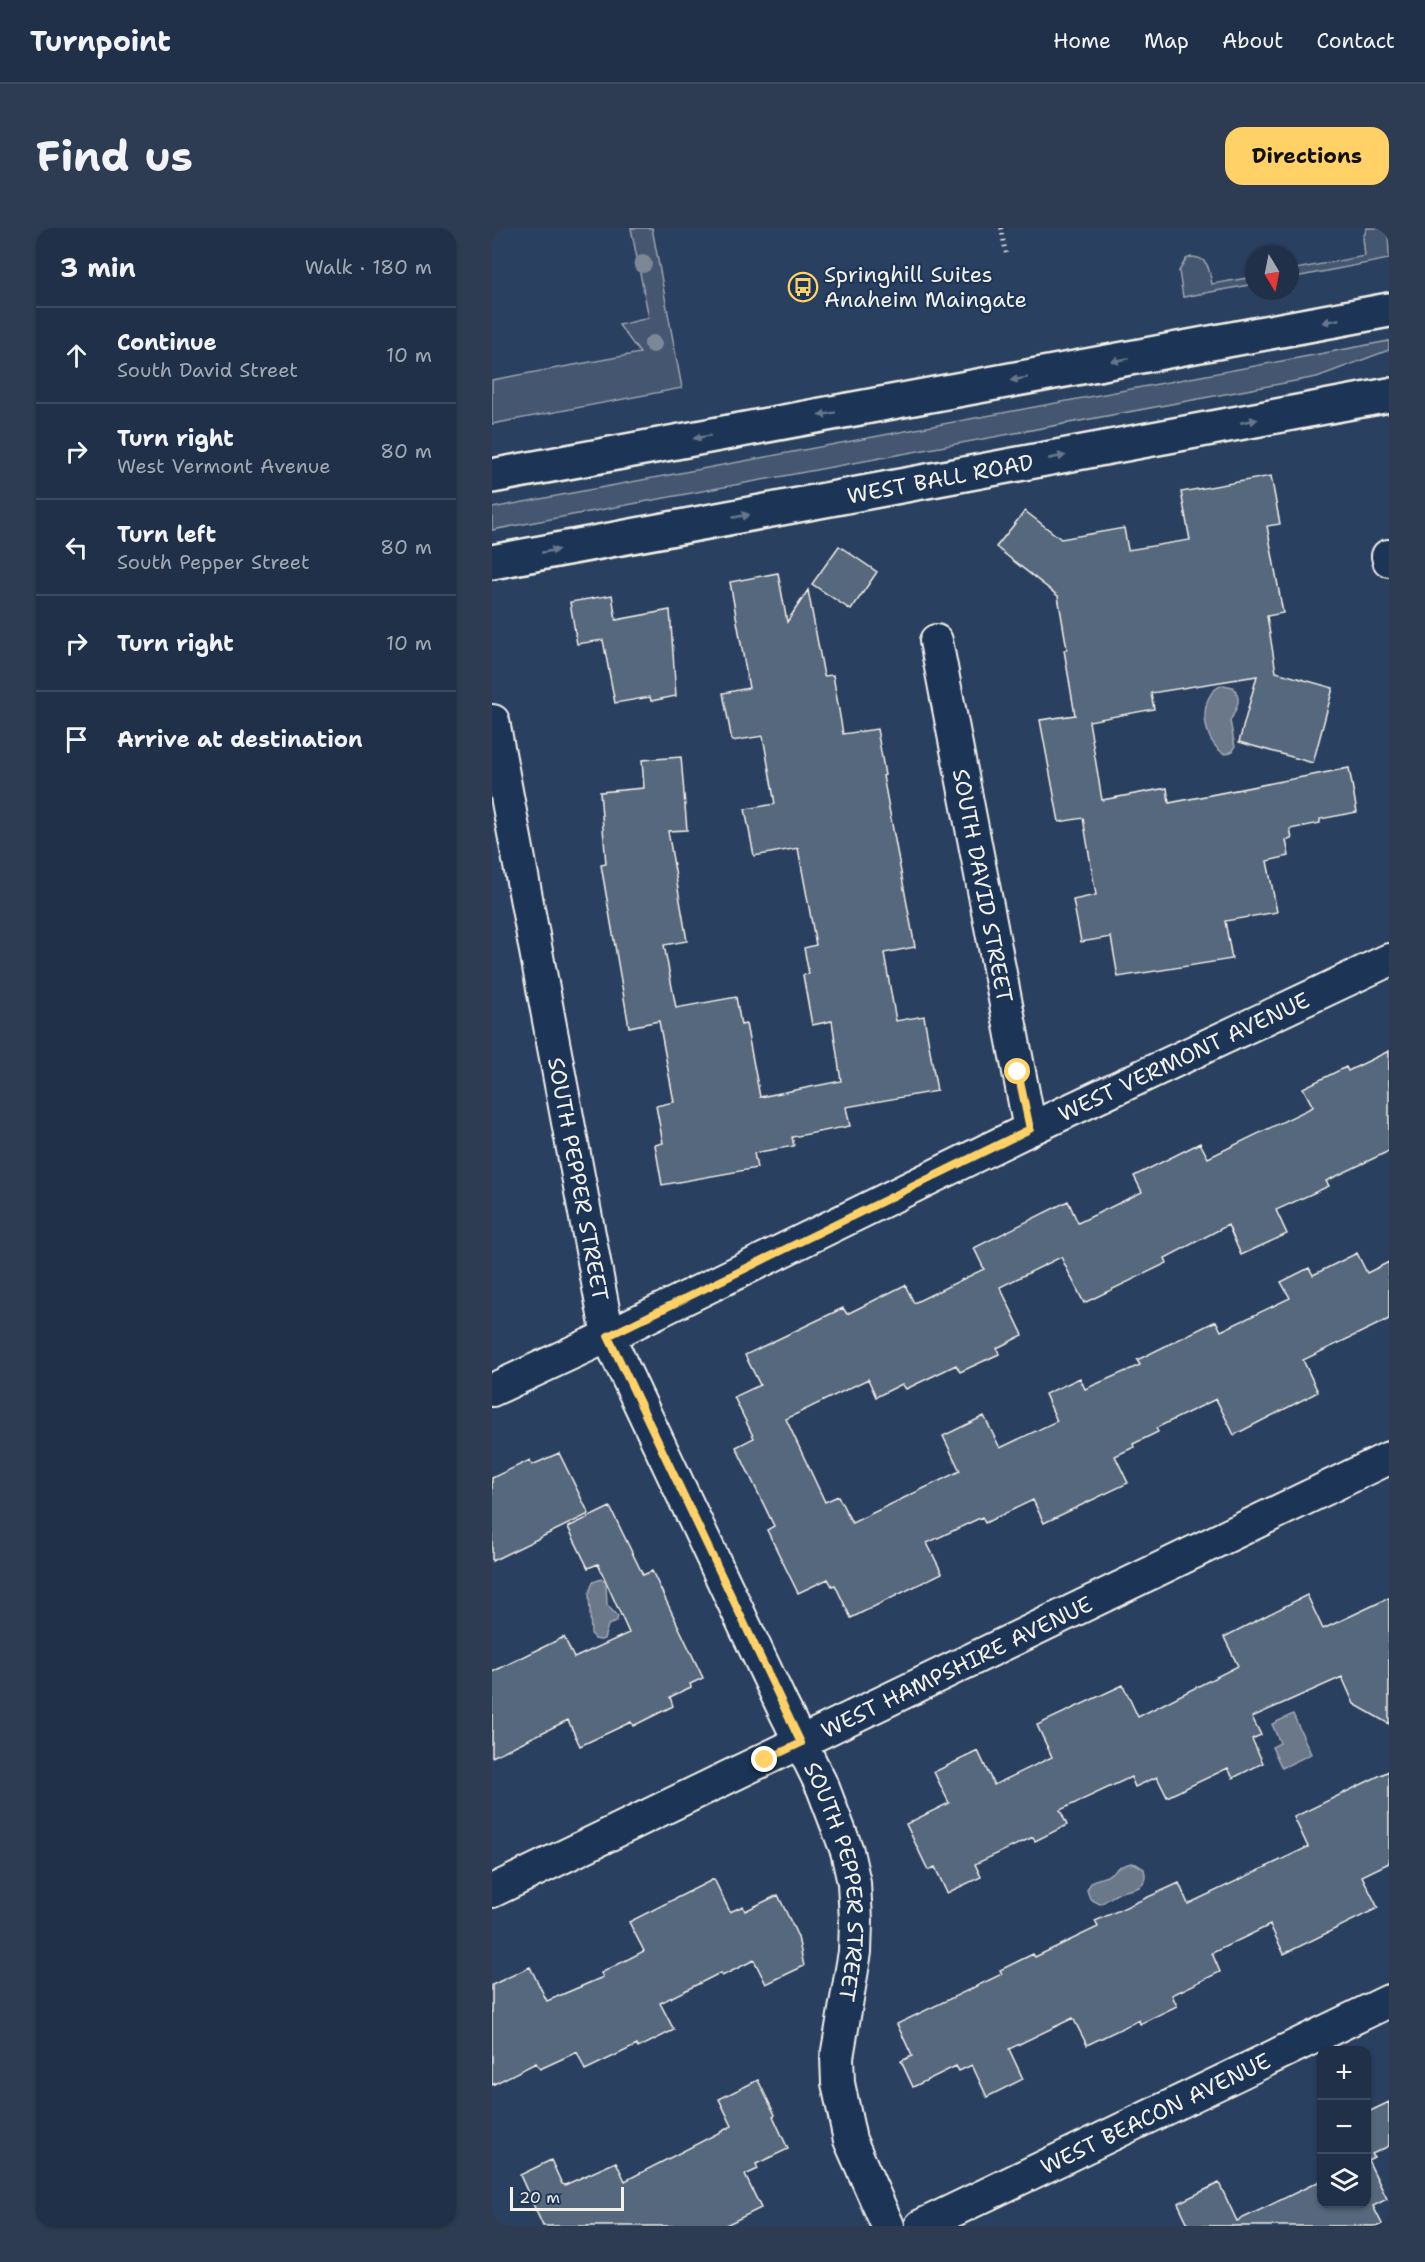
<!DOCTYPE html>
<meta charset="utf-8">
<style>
:root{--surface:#203048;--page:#2d3c52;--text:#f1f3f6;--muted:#a2a9b4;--line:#3d4b60;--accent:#ffd166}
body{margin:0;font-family:"Shantell Sans",sans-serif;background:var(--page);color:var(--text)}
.controls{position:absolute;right:18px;bottom:18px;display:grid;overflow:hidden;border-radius:12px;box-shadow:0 2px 4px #0004}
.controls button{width:54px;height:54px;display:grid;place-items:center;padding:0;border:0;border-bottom:2px solid var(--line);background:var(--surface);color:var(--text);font:30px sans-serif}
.compass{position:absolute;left:753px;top:18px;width:54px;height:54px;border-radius:50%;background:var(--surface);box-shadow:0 2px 4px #0004;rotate:170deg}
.scale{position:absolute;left:18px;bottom:15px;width:114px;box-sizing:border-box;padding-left:6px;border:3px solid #f4f1e8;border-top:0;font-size:16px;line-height:21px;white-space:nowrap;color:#f4f1e8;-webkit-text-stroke:4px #1d3557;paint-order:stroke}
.stop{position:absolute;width:18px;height:18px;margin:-14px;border:4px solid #ffd166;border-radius:50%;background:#fff}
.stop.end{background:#ffd166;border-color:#fff;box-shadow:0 2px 6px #0008}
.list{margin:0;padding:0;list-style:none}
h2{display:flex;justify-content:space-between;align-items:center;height:78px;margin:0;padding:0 24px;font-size:26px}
h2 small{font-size:20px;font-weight:400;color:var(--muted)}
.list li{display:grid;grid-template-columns:39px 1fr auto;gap:18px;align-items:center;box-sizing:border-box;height:96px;padding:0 24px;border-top:2px solid var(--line)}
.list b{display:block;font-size:22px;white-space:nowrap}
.list p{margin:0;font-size:20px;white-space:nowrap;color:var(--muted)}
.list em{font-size:20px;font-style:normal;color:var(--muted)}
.icon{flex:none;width:33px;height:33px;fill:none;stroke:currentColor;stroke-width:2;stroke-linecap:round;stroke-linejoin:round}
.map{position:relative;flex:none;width:897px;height:1998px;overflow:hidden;border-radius:18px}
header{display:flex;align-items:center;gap:36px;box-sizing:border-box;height:84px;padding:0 30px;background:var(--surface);border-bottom:2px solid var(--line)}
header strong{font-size:28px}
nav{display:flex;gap:33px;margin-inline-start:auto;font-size:21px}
.intro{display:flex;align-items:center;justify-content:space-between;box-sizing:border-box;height:144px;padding:0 36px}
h1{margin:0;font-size:42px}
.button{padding:15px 27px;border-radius:18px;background:var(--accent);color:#111;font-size:21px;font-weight:700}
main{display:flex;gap:36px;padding:0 36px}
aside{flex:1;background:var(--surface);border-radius:18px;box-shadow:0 2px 4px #0004}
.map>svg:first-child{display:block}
.green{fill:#445771;stroke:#9ca4ac;stroke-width:1.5}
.water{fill:#6a788a;stroke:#a1a8b0;stroke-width:1.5}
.building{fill:#56677d;stroke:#f4f1e8;stroke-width:1.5}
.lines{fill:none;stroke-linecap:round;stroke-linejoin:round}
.minor-casing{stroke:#f4f1e8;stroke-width:36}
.primary-casing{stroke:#f4f1e8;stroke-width:38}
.path{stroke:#f4f1e8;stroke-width:4;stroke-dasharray:1.5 4.5;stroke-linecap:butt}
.minor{stroke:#1d3557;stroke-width:32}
.primary{stroke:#1d3557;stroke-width:33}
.tree{fill:#7c8897}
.oneway{fill:#68778a}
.route{stroke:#ffd166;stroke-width:8}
.labels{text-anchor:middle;stroke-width:4.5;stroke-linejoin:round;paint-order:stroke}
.poi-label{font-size:22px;fill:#f4f1e8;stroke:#1d3557;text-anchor:start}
.street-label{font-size:22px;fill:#f4f1e8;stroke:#1d3557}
</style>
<header>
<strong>Turnpoint</strong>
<nav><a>Home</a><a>Map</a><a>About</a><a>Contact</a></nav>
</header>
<div class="intro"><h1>Find us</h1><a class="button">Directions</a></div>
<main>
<aside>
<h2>3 min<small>Walk · 180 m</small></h2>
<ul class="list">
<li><svg class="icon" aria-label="ahead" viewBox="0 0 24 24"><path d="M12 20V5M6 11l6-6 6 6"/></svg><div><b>Continue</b><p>South David Street</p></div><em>10 m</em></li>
<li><svg class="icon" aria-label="right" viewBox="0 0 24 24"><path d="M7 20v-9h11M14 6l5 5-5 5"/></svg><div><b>Turn right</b><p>West Vermont Avenue</p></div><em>80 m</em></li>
<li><svg class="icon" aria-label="left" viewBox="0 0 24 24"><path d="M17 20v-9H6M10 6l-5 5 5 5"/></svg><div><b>Turn left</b><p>South Pepper Street</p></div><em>80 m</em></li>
<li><svg class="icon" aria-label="right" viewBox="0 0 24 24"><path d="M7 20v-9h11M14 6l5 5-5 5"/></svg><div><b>Turn right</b></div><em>10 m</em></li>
<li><svg class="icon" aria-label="arrive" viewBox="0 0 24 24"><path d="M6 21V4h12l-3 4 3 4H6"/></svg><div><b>Arrive at destination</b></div></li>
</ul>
</aside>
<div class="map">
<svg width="897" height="1998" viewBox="0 0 897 1998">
<rect width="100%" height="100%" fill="#2a4060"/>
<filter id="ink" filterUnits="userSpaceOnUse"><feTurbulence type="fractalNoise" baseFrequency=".0167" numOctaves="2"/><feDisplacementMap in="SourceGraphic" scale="12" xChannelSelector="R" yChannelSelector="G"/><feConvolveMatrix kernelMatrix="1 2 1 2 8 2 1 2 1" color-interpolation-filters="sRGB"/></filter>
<g filter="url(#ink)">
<path class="green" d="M139 0H160L190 160 0 196V152L148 125 127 97 157 90Z
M875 0H896L897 31 798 50V42L873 28 871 10Z
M699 29C717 29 717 42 720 56L762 49V56L691 69 687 43 694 31Z
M897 113V122L825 149 0 302V280Z"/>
<path class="water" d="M731 457 741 459C751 472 744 481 738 493L743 519 741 523 734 526C711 518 703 466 731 457Z
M109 1351 114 1355 115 1377 126 1389 124 1394 116 1397 112 1411 109 1412 102 1411 99 1405 97 1365 101 1354Z
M801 1486 819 1526 790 1540 780 1519 788 1515 780 1496Z
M639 1635 644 1636 652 1641C658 1665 637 1659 625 1666 618 1669 615 1673 608 1676L598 1671 595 1662 600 1653 615 1648 627 1639Z"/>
<path class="building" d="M779 248 788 296 775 298 791 385 775 388 784 444 841 460 821 535 747 514 765 448 659 465 662 481 597 493 610 572 675 560 677 575 857 540 865 584 828 591V595L798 601 800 611 794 612 797 628 775 633 785 684 733 693 740 731 626 749 619 709 589 714 581 672 604 667 591 590 567 594 548 492 583 487 572 422 575 421 566 368 504 319 533 283 569 311 632 300 636 322 698 312 689 264Z
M347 318 385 344 359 382 320 356Z
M286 345 295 394 316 362 332 448 341 447 351 506 385 501 393 547 391 548 423 719 392 725 404 793 432 788 445 863 354 879 358 898 300 909 302 918 262 925 265 940 170 957 163 917 171 915 164 878 182 874 167 793 137 799 109 637 114 636 108 564 152 560 150 532 189 529 195 602 176 603 195 713 172 717 184 780 244 769 249 797 254 796 268 869 349 853 340 793 320 797 311 747 317 746 312 720 324 717 306 620 262 628 253 581 283 576 271 508 240 513 231 465 257 460 238 354Z
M120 367 124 392 178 382 184 468 159 473 158 469 123 475 111 412 85 416 78 374Z
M897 823V923L834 953 837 958 784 982 795 1006 749 1027 736 997 673 1030 675 1035 592 1075 569 1029 508 1059 531 1107 505 1120 507 1126 468 1144 464 1137 414 1161 410 1156 384 1169 376 1151 294 1191 333 1274 346 1268 360 1295 468 1243 451 1208 492 1188 508 1220 565 1193 553 1166 588 1150 593 1161 648 1137 645 1132 724 1093 729 1103 798 1070 789 1054 817 1040 821 1047 865 1025 875 1045 897 1034V1091L811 1132 826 1164 742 1207 724 1171 664 1200 666 1204 641 1216 642 1219 623 1228 636 1255 552 1295 541 1272 493 1295 490 1289 435 1315 450 1345 359 1390 343 1357 340 1358 336 1351 306 1365 275 1302 282 1298 244 1219 262 1210 242 1169 268 1157 253 1127 351 1080 355 1086 413 1057 422 1075 492 1041 482 1020 576 973 586 995 650 964 642 948 708 915 716 930 821 879 811 860 854 839 856 843Z
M67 1225 97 1286 0 1333V1250L38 1232 40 1237Z
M118 1279 151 1347 160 1343 211 1450 198 1456 199 1459 178 1469 181 1478 141 1498 139 1494 88 1518 76 1492 0 1529V1444L72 1409 82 1430 137 1405 106 1336 96 1340 76 1299Z
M815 1367 831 1401 897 1370V1496L862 1476 850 1449 760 1489 769 1507 760 1511 771 1535 741 1550 736 1540 675 1569 665 1549 643 1559 639 1549 568 1582 575 1597 543 1613 541 1609 483 1636 489 1649 455 1665 443 1639 436 1642 414 1596 457 1575 442 1544 486 1523 502 1557 560 1529 545 1497 631 1457 646 1489 746 1438 732 1409Z
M897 1543V1635L870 1648 886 1680 792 1726 778 1697 720 1725 728 1744 680 1767 685 1778 648 1796 647 1792 595 1817 581 1790 517 1821 531 1851 495 1869 480 1837 467 1843 464 1838 421 1859 409 1833 420 1828 405 1796 510 1746 508 1742 541 1726 543 1729 606 1699 603 1693 687 1655 696 1676 816 1619 802 1589Z
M222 1651 238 1684 251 1678 253 1683 286 1667 306 1709 312 1738 274 1756 262 1732 230 1748 228 1745 168 1775 182 1802 146 1820 145 1817 93 1842 85 1824 48 1841 44 1835 0 1857V1757L38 1739 55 1773 111 1749 109 1745 152 1723 137 1694Z
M266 1852 283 1887 281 1888 296 1921 264 1936 266 1941 253 1947 269 1980 232 1998H51L28 1947 59 1932 70 1956 73 1957 124 1934 133 1953 240 1898 227 1871Z
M897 1874V1918L880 1926 882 1929 876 1932 895 1971 881 1978 891 1998H697L686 1975 727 1955 745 1993 830 1952V1976H874V1885Z"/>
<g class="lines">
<g class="minor-casing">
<g id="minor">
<path d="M896 328 897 332"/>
<path id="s1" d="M444 413 538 901"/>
<path id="s2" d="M1 493 116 1108 289 1475 331 1560 355 1623 362 1655 364 1693 363 1724 345 1829 346 1855 358 1912 396 1998"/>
<path id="s3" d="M0 1162 116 1108 538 901 897 732"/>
<path id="s4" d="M0 1663 897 1230"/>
<path id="s5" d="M429 1998 897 1773"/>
</g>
</g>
<g class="primary-casing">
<g id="primary">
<path d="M0 248 897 82"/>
<path id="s6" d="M0 334 897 167"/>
</g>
</g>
<path class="path" d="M509 0 514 26"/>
<use href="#minor" class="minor"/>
<use href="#primary" class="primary"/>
</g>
<g class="tree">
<circle cx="151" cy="36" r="9"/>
<circle cx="161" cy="116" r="9"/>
</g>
<defs><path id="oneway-solid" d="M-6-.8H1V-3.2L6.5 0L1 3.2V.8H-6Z" transform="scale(1.5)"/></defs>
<g class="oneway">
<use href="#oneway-solid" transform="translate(839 93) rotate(169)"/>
<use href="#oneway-solid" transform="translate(628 132) rotate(170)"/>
<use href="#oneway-solid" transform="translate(527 151) rotate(170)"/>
<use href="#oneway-solid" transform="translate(335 186) rotate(170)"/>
<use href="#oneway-solid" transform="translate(757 193) rotate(-11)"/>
<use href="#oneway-solid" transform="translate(210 209) rotate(170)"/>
<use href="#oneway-solid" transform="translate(565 229) rotate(-11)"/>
<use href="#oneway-solid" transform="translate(249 288) rotate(-11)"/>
<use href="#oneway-solid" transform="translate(58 323) rotate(-11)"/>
</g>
</g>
<g class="lines" filter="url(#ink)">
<path class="route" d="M273 1532 309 1515 116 1108 538 901 526 844"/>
</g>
<defs>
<g id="bus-ring" transform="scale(1.5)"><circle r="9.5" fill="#1d3557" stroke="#ffd166" stroke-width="1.5"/><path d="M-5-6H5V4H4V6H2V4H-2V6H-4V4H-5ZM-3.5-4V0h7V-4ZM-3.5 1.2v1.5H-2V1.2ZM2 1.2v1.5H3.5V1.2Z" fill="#ffd166"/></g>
</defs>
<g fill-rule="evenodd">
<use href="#bus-ring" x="311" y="59"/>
</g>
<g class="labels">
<g class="poi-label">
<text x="332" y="54">Springhill Suites<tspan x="332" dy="25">Anaheim Maingate</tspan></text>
</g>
<g class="street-label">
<text dy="8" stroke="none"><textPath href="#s6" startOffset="456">WEST BALL ROAD</textPath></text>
<text dy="8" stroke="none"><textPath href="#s1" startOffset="249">SOUTH DAVID STREET</textPath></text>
<text dy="8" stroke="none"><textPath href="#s3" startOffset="768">WEST VERMONT AVENUE</textPath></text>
<text dy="8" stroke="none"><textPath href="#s2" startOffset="466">SOUTH PEPPER STREET</textPath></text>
<text dy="8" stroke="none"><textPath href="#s4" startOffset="516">WEST HAMPSHIRE AVENUE</textPath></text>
<text dy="8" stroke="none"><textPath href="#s2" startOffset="1222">SOUTH PEPPER STREET</textPath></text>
<text dy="8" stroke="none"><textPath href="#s5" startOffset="260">WEST BEACON AVENUE</textPath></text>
</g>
</g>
</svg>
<div class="controls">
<button>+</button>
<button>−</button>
<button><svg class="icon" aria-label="layers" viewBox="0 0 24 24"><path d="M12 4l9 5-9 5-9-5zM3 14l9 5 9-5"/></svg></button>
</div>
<svg class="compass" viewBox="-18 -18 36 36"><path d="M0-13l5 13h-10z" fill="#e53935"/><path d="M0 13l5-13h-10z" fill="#a2a9b4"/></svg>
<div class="scale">20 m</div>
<div class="stop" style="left:526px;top:844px"></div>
<div class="stop end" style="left:273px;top:1532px"></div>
</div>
</main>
